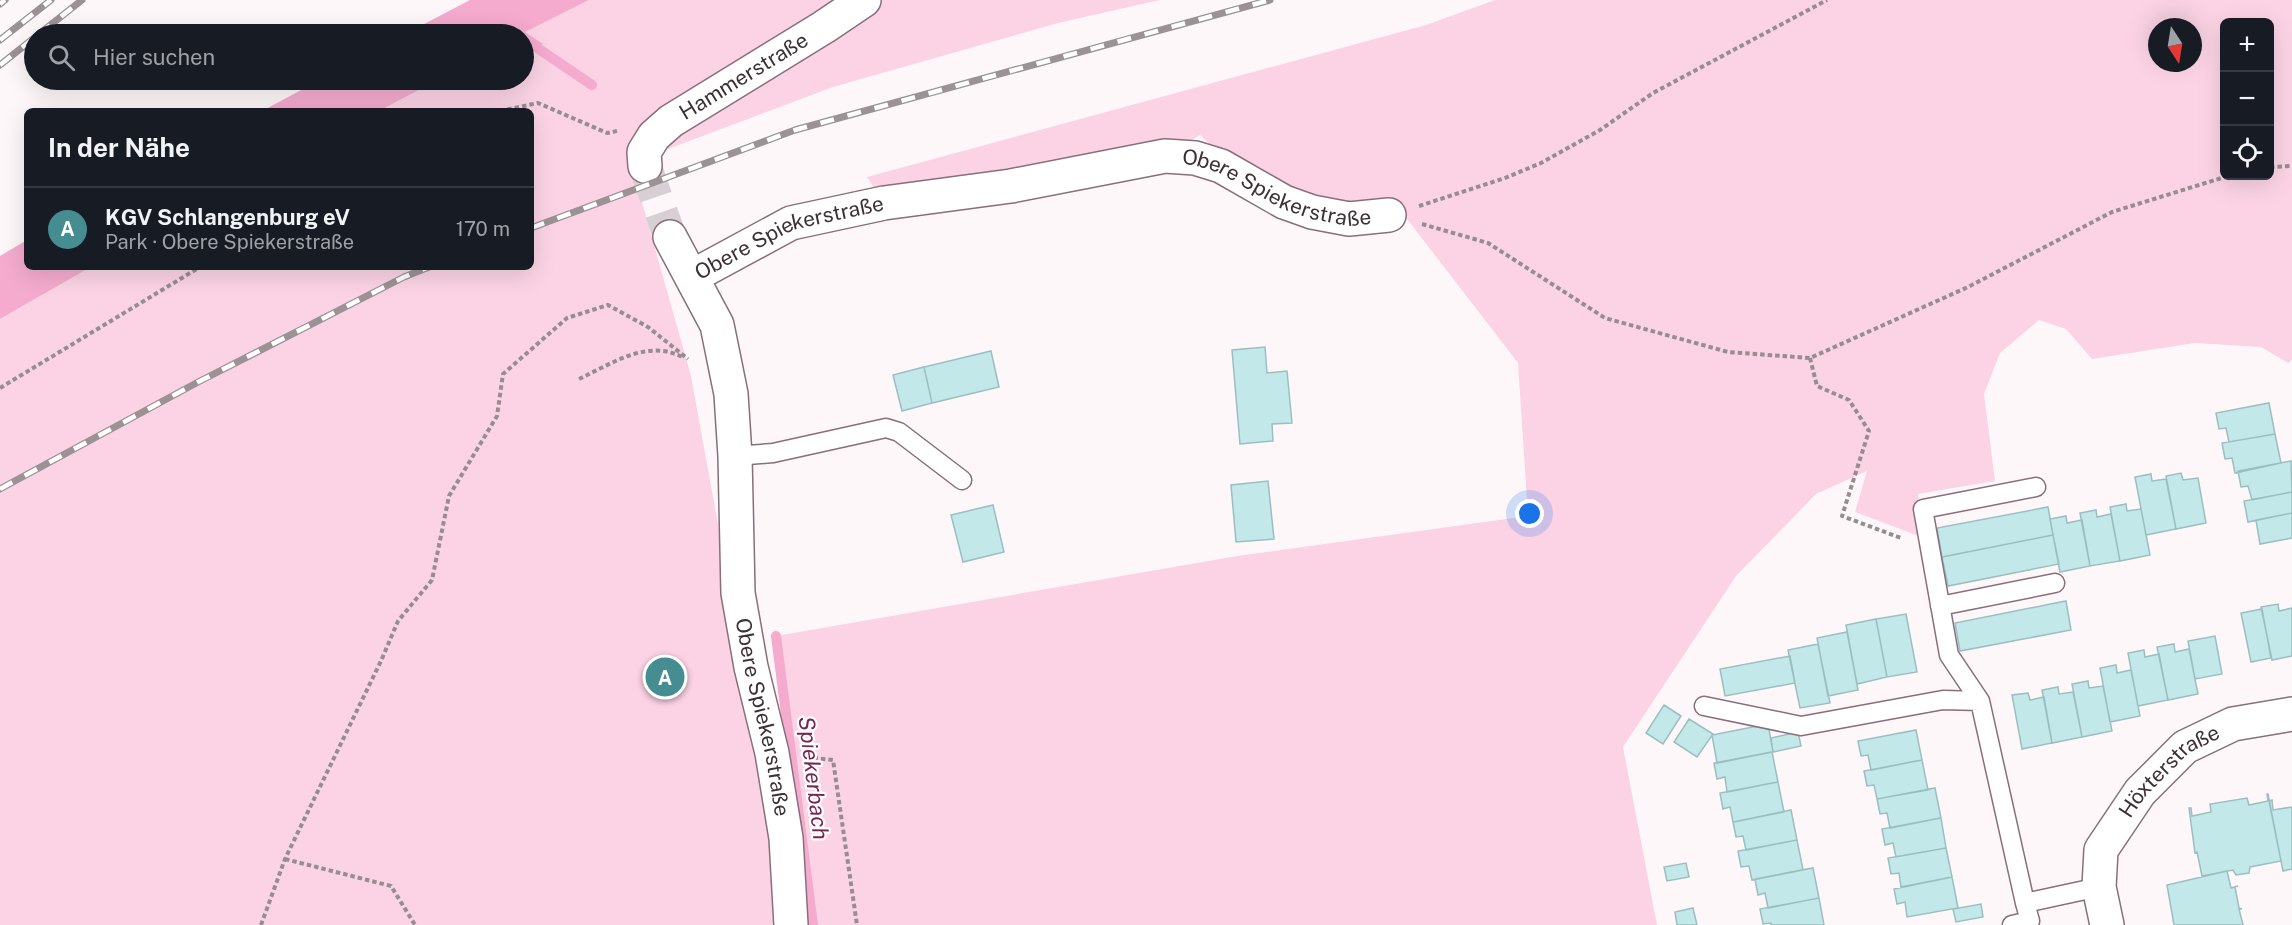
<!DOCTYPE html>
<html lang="de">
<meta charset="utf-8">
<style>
:root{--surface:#171b24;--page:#20242c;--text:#f1f3f6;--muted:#9ea1a6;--line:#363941;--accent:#458d90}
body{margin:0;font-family:"Public Sans",sans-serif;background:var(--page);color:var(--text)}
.controls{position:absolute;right:18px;top:18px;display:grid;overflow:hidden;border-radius:9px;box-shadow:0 6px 24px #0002}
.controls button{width:54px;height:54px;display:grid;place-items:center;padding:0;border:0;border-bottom:2px solid var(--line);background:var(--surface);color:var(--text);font:30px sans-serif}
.compass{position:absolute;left:2148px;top:18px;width:54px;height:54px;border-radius:50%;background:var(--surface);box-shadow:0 6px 24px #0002;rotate:168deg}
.you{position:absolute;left:1530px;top:514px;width:21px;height:21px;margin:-15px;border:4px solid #fff;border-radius:50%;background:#1a73e8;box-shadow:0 0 0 9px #1a73e833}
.badge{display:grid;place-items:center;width:39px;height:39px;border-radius:50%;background:var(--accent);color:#fff;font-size:20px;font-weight:700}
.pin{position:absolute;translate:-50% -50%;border:3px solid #fff;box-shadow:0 2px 6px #0006}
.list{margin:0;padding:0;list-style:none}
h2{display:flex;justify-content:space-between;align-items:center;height:78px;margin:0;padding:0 24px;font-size:26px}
h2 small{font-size:20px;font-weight:400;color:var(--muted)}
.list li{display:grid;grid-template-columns:39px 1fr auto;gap:18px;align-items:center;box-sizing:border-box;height:84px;padding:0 24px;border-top:2px solid var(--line)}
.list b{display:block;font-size:22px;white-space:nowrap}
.list p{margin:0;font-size:20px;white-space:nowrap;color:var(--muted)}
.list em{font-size:20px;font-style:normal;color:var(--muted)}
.icon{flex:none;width:33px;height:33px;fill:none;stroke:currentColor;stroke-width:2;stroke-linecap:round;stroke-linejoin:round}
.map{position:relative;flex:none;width:2292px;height:925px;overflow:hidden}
.search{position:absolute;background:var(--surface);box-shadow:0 6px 24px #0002;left:24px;top:24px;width:510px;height:66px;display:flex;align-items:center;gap:15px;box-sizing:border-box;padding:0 21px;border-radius:33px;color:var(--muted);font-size:22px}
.panel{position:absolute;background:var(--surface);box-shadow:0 6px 24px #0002;left:24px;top:108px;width:510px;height:162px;border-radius:9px}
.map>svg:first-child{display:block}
.green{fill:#fbd3e5;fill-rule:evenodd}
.water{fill:#f4abce}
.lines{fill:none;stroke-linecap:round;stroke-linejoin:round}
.stream{stroke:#f4abce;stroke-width:10}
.building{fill:#c2e8e9;stroke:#9bbfc1;stroke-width:1.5}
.street-tunnel{stroke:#d7cfd3;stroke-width:33;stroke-dasharray:33 16;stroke-linecap:butt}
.lane-casing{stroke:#896e7b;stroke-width:21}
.street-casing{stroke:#896e7b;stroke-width:36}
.path{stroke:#968d91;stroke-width:4;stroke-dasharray:4.5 3;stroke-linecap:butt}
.lane{stroke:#fff;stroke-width:18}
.street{stroke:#fff;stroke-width:33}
.rail-casing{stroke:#9b9296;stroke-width:7}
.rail{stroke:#fff;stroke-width:4.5;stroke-dasharray:14;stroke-linecap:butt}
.labels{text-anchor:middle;stroke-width:4.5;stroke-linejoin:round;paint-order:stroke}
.street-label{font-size:21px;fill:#3d3136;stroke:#fff}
.water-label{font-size:22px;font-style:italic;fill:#762453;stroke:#fff}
</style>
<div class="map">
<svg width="2292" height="925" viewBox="0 0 2292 925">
<rect width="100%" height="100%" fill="#fdf7fa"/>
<path class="green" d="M589 0H1160L1058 23 833 87 631 163 691 376 791 925H0V319L91 267H531V111H379L438 80H524V48L530 51 524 32Z
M1495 0H2292V360L2288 363 2261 347 2195 343 2092 359 2066 329 2039 320 2000 353 1984 394 1995 481 1918 494 1924 538 1855 512 1867 471 1816 494 1736 576 1623 747 1657 925H813L776 636 1237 556 1528 516 1518 363 1394 202 1349 206 1313 202 1214 148 1200 135 1165 156 884 203 867 177 1426 25ZM2224 22H2270V176H2224ZM2157 27H2193V63H2157Z"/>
<path class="water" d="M470 0H589L525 32 543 44 530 51 524 48V34H405Z
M320 80H438L379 111H262Z
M27 240V267H91L0 319V256Z"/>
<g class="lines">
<path class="stream" d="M524 39 592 85
M776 636 813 925"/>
</g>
<path class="building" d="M1265 347 1267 373 1287 371 1292 423 1272 424 1273 441 1240 444 1232 350Z
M991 351 999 387 932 403 924 367Z
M924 367 932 403 902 411 893 375Z
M2269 403 2275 434 2229 442 2226 428 2219 429 2216 413Z
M2275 434 2281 463 2235 473 2232 458 2225 459 2222 443Z
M2291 461 2292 492 2252 500 2248 486 2241 487 2238 471Z
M2181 473 2183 480 2198 478 2206 523 2176 529 2166 476Z
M2151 474 2152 481 2166 479 2176 529 2146 535 2135 477Z
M1268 481 1274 539 1236 542 1231 485Z
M2292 492V513L2248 522 2244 501Z
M2126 504 2127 511 2141 509 2150 555 2120 561 2110 507Z
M993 505 1004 552 963 562 951 515Z
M2048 507 2053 535 1942 557 1937 528Z
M2096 510 2097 517 2111 514 2120 561 2090 566 2080 513Z
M2292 513V538L2260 544 2256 520Z
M2066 516 2067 523 2082 520 2090 566 2060 572 2050 519Z
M2053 535 2059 564 1948 586 1942 557Z
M2066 601 2071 630 1960 651 1955 623Z
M2278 604 2279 611 2292 608V656L2272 660 2261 607Z
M2262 609 2271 658 2251 662 2241 613Z
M1906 614 1917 672 1887 677 1876 619Z
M1876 619 1887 677 1857 684 1846 625Z
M1847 632 1858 690 1828 696 1817 638Z
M2215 636 2222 674 2195 679 2188 641Z
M1818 644 1830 703 1800 708 1788 650Z
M2174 644 2175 652 2189 649 2198 694 2168 700 2157 647Z
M2144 650 2145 657 2159 654 2168 700 2138 706 2128 653Z
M1790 656 1795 683 1725 696 1720 669Z
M2116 665 2117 673 2131 670 2140 716 2110 722 2100 668Z
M2088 681 2089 688 2103 686 2112 731 2082 737 2072 684Z
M2058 687 2059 694 2073 692 2082 737 2052 743 2042 690Z
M2028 693 2030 700 2044 697 2052 743 2022 749 2012 695Z
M1664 705 1681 716 1663 744 1646 733Z
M1689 719 1713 734 1697 757 1674 742Z
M1768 724 1773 752 1717 763 1712 735Z
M1916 730 1922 760 1871 770 1868 755 1861 756 1858 741Z
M1798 732 1801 746 1773 752 1771 738Z
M1772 752 1778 782 1727 792 1725 777 1717 779 1714 763Z
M1922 760 1928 790 1877 799 1874 785 1867 786 1864 771Z
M1778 782 1784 812 1733 822 1730 807 1723 809 1720 793Z
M1935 788 1941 818 1890 828 1887 813 1880 814 1877 799Z
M2267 794H2268L2281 861 2250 867 2249 873 2236 875 2233 870 2202 876 2197 852 2195 853 2189 808H2191L2192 816 2211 812 2210 804 2247 798 2249 805 2268 801Z
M2272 800 2273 810 2292 807V869L2283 871 2269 801Z
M1791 810 1797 840 1746 850 1743 836 1736 837 1733 822Z
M1941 818 1946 848 1896 857 1893 843 1885 845 1882 829Z
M1797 840 1803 870 1752 880 1749 866 1741 867 1738 851Z
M1946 848 1952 877 1901 887 1899 873 1891 874 1888 858Z
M1686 863 1689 877 1667 881 1664 867Z
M1813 868 1819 898 1768 908 1765 893 1758 895 1755 879Z
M2227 871 2231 888 2238 886 2235 887 2239 908 2242 909H2239L2243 925H2174L2167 885Z
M1952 877 1958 908 1907 917 1905 902 1897 904 1894 889Z
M1819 898 1824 925H1771V923L1763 924 1760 909Z
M1981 904 1983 917 1956 922 1953 909Z
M1693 908 1697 925H1677L1675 912Z"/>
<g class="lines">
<path class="street-tunnel" d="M645 166 670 237"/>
<g class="lane-casing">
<path id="lane" d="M735 456 773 453 886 428 899 432 962 480
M1940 606 2055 583
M1980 701 1949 655 1923 509 2036 487
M1704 706 1801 726 1943 700 1980 701 2025 903
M2012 925 2030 921 2025 903 2099 887"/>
</g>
<g class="street-casing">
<g id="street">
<path id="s1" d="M645 166 644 152 654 136 671 121 824 27 864 0"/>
<path id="s2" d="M670 237 717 325 731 394 735 456 738 593 751 667 772 753 786 838 791 925"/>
<path id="s3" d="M693 276 791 223 884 203 1011 186 1165 156 1195 158 1221 166 1284 202 1312 212 1349 219 1389 215"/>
<path id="s4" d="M2107 925 2099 887 2101 850 2140 792 2185 747 2233 724 2292 714"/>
</g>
</g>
<path class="path" d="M500 111 538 103 607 133 617 131
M2270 167 2292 166
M1419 206 1505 178 1541 163 1600 130 1653 93 1827 0
M1422 224 1488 243 1605 318 1728 352 1810 358 1968 287 2112 212 2228 176
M1810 358 1817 386 1849 400 1869 431 1842 516 1901 538
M579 379C613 363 648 338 684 358
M0 388 200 267
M806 757 833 760 857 925
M285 859 391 886 415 925
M261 925 285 859 381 661 398 621 432 580 449 496 497 416 503 374 567 318 608 305 648 327 688 359"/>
<use href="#lane" class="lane"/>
<use href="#street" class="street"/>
<g class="rail-casing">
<path id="rail" d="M0 4 5 0
M39 34 82 0
M0 40 51 0
M0 65 34 38
M531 228 795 130 1270 0
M0 489 200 381 404 277 429 267"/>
</g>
<use href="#rail" class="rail"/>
</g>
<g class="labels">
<g class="street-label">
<text dy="7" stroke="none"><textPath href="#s1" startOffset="141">Hammerstraße</textPath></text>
<text dy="7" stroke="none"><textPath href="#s3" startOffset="610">Obere Spiekerstraße</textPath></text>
<text dy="7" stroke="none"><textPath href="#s3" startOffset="105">Obere Spiekerstraße</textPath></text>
<text dy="7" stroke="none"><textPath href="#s2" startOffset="496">Obere Spiekerstraße</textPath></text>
<text dy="7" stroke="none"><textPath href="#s4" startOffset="182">Höxterstraße</textPath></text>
</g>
<g class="water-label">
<text transform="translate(814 778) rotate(83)" y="8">Spiekerbach</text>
</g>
</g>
</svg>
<div class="controls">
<button>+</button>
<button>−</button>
<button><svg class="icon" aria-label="locate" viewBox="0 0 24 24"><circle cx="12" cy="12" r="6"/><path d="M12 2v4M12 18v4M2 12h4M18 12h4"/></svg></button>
</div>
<svg class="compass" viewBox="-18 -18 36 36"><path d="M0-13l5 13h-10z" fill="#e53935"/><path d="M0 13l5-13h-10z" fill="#9ea1a6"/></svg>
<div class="you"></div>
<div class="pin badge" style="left:665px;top:677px">A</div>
<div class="search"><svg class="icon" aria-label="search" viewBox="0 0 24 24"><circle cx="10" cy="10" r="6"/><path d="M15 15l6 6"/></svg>Hier suchen</div>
<section class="panel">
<h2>In der Nähe<small></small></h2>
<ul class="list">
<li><span class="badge">A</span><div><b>KGV Schlangenburg eV</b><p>Park · Obere Spiekerstraße</p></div><em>170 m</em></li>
</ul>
</section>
</div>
